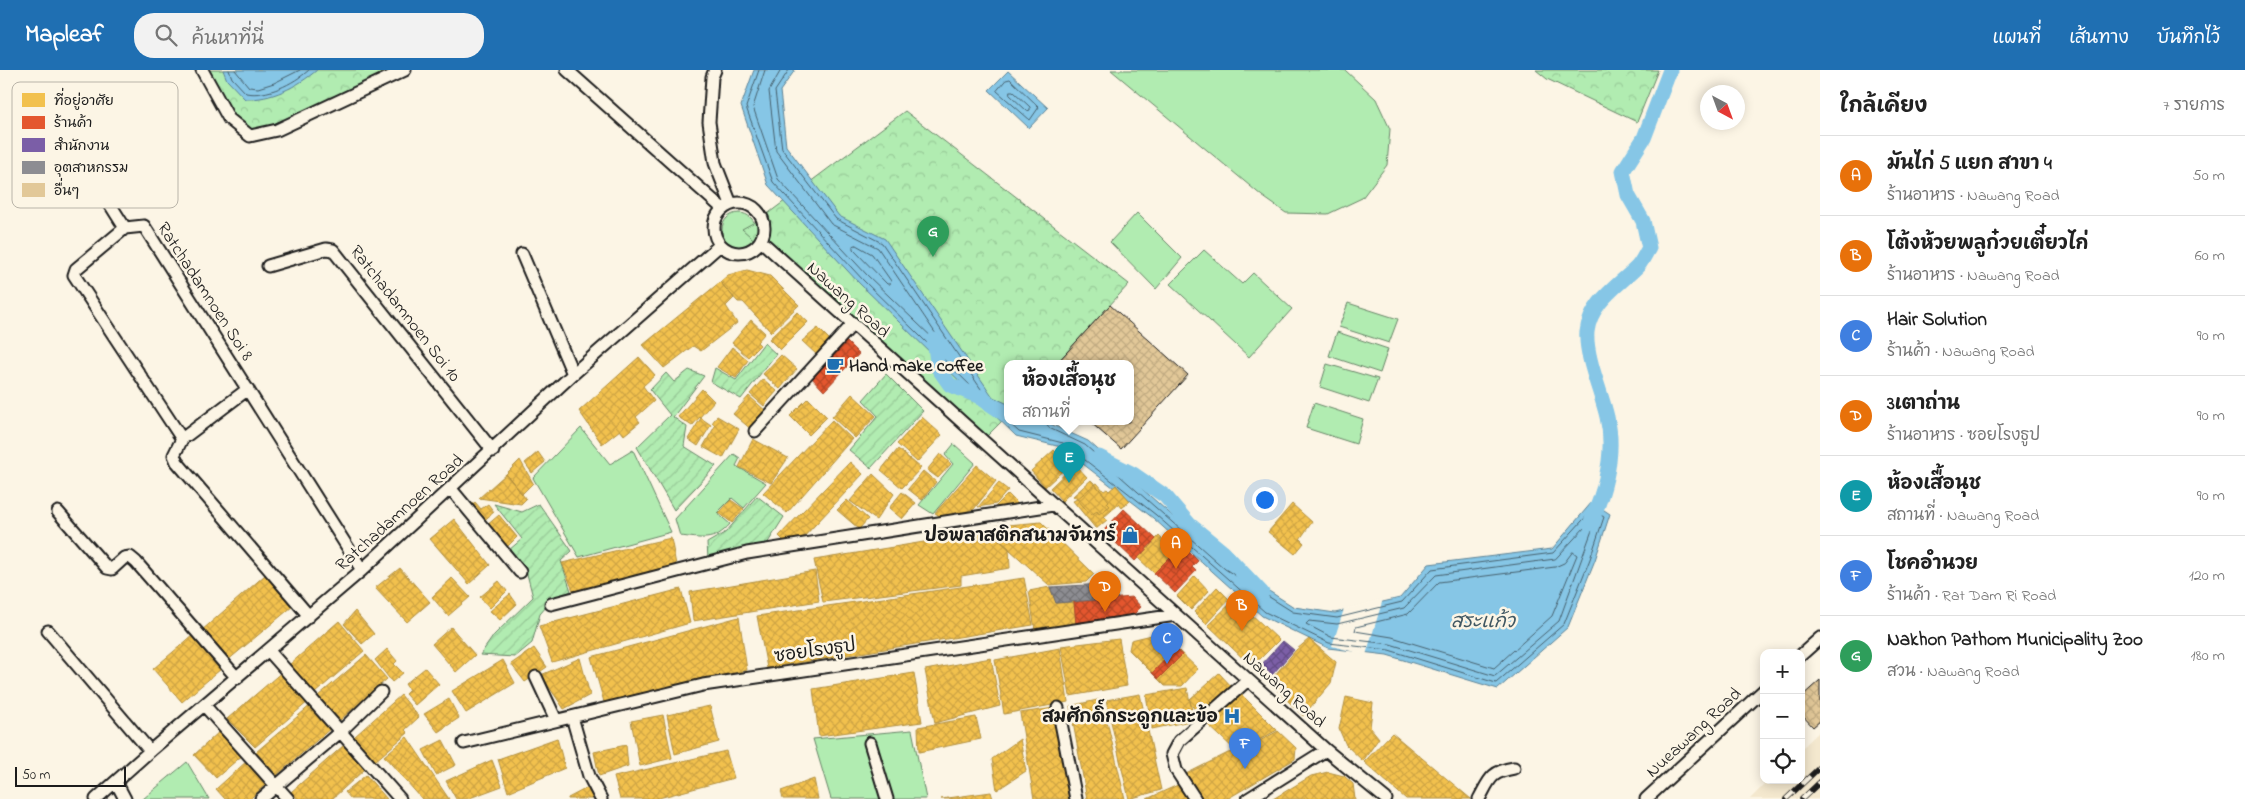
<!DOCTYPE html>
<html lang="th">
<meta charset="utf-8">
<style>
:root{--surface:#fff;--page:#f2f2f2;--text:#222;--muted:#767676;--line:#e0e0e0;--accent:#1f6fb2}
body{margin:0;font-family:"Indie Flower","Playpen Sans Thai",sans-serif;background:var(--page);color:var(--text)}
.controls{position:absolute;right:15px;bottom:15px;display:grid;overflow:hidden;border-radius:10px;box-shadow:0 2px 12px #0003}
.controls button{width:45px;height:45px;display:grid;place-items:center;padding:0;border:0;border-bottom:1px solid var(--line);background:var(--surface);color:var(--text);font:25px sans-serif}
.compass{position:absolute;left:1700px;top:15px;width:45px;height:45px;border-radius:50%;background:var(--surface);box-shadow:0 2px 12px #0003;rotate:139deg}
.scale{position:absolute;left:15px;bottom:12px;width:111px;box-sizing:border-box;padding-left:5px;border:2px solid #1c1c1c;border-top:0;font-size:14px;line-height:18px;white-space:nowrap;color:#1c1c1c;-webkit-text-stroke:4px #fcf5e5;paint-order:stroke}
.you{position:absolute;left:1264px;top:429px;width:18px;height:18px;margin:-12px;border:4px solid #fff;border-radius:50%;background:#1a73e8;box-shadow:0 0 0 8px #1a73e833}
.badge{display:grid;place-items:center;width:32px;height:32px;border-radius:50%;background:var(--accent);color:#fff;font-size:16px;font-weight:700}
.pin{position:absolute;translate:-50% -41px;filter:drop-shadow(0 1px 2px #0008)}
.pin::after{content:'';position:absolute;top:26px;width:18px;height:15px;background:inherit;clip-path:polygon(0 0,100% 0,50% 100%)}
.popup{position:absolute;left:1004px;top:290px;width:130px;height:65px;box-sizing:border-box;display:grid;place-content:center;border-radius:10px;background:var(--surface);filter:drop-shadow(0 1px 4px #0005);font-size:16px;white-space:nowrap;color:var(--muted)}
.popup b{font-size:19px;color:var(--text)}
.popup::after{content:'';position:absolute;left:50%;top:100%;margin-left:-10px;border:10px solid transparent;border-top-color:var(--surface)}
.list{margin:0;padding:0;list-style:none}
h2{display:flex;justify-content:space-between;align-items:center;height:65px;margin:0;padding:0 20px;font-size:21px}
h2 small{font-size:16px;font-weight:400;color:var(--muted)}
.list li{display:grid;grid-template-columns:32px 1fr auto;gap:15px;align-items:center;box-sizing:border-box;height:80px;padding:0 20px;border-top:1px solid var(--line)}
.list b{display:block;font-size:19px;white-space:nowrap}
.list p{margin:0;font-size:16px;white-space:nowrap;color:var(--muted)}
.list em{font-size:16px;font-style:normal;color:var(--muted)}
.icon{flex:none;width:28px;height:28px;fill:none;stroke:currentColor;stroke-width:2;stroke-linecap:round;stroke-linejoin:round}
.map{position:relative;flex:none;width:1820px;height:729px;overflow:hidden}
header{display:flex;align-items:center;gap:30px;box-sizing:border-box;height:70px;padding:0 25px;background:var(--accent);color:#fff}
header strong{font-size:24px}
nav{display:flex;gap:28px;margin-inline-start:auto;font-size:18px}
.search{width:350px;height:45px;background:var(--page);display:flex;align-items:center;gap:12px;box-sizing:border-box;padding:0 18px;border-radius:20px;color:var(--muted);font-size:19px}
main{display:flex}
aside{flex:1;background:var(--surface)}
.map>svg:first-child{display:block}
.built{fill:#f4e8ce}
.grass{fill:#b1ecb1;stroke:#668466}
.forest{fill:url(#forest-crowns);stroke:#668466}
.garden{fill:url(#garden-furrows);stroke:#668466}
.water{fill:#86c6e6;stroke:#5c8295}
.pier{fill:#fcf5e5}
.homes{fill:url(#homes-cross-hatch);stroke:#b2903f}
.shops{fill:url(#shops-cross-hatch);stroke:#a84529}
.offices{fill:url(#offices-cross-hatch);stroke:#5e4a7d}
.industry{fill:url(#industry-cross-hatch);stroke:#6b6b6f}
.lines{fill:none;stroke-linecap:round;stroke-linejoin:round}
.shore{stroke:#46606d;stroke-width:1}
.canal{stroke:#86c6e6;stroke-width:15}
.building{fill:url(#building-cross-hatch);stroke:#1c1c1c}
.minor-casing{stroke:#1c1c1c;stroke-width:15}
.minor{stroke:#fcf5e5;stroke-width:11}
.rail-casing{stroke:#1c1c1c;stroke-width:5.5}
.rail{stroke:#fcf5e5;stroke-width:4;stroke-dasharray:11;stroke-linecap:butt}
.labels{text-anchor:middle;stroke-width:5;stroke-linejoin:round;paint-order:stroke}
.street-label{font-size:18px;fill:#1c1c1c;stroke:#fcf5e5}
.poi-label{font-size:18px;font-weight:bold;fill:#1c1c1c;stroke:#fcf5e5;text-anchor:end}
.water-label{font-size:19px;font-style:italic;fill:#415863;stroke:#fcf5e5}
.key{fill:#fcf5e5;stroke:#b9b4a9;stroke-width:1}
.key-label{font-size:14px;fill:#1c1c1c}
</style>
<header>
<strong>Mapleaf</strong>
<div class="search"><svg class="icon" aria-label="search" viewBox="0 0 24 24"><circle cx="10" cy="10" r="6"/><path d="M15 15l6 6"/></svg>ค้นหาที่นี่</div>
<nav><a>แผนที่</a><a>เส้นทาง</a><a>บันทึกไว้</a></nav>
</header>
<main>
<div class="map">
<svg width="1820" height="729" viewBox="0 0 1820 729">
<defs>
<pattern id="forest-crowns" width="20" height="18" patternUnits="userSpaceOnUse" patternTransform="scale(1.25)"><rect width="20" height="18" fill="#b1ecb1"/><path d="M2 6a3 3 0 1 1 6 0M12 15a3 3 0 1 1 6 0" fill="none" stroke="#98ca98"/></pattern>
<pattern id="garden-furrows" width="10" height="10" patternUnits="userSpaceOnUse" patternTransform="scale(1.25)"><rect width="10" height="10" fill="#b1ecb1"/><path d="M-1 1l2-2M0 10L10 0M9 11l2-2" fill="none" stroke="#98ca98"/></pattern>
<pattern id="homes-cross-hatch" width="8" height="8" patternUnits="userSpaceOnUse" patternTransform="scale(1.25)"><rect width="8" height="8" fill="#f2c14e"/><path d="M0 0l8 8M0 8l8-8" fill="none" stroke="#cfa544"/></pattern>
<pattern id="shops-cross-hatch" width="8" height="8" patternUnits="userSpaceOnUse" patternTransform="scale(1.25)"><rect width="8" height="8" fill="#e4572e"/><path d="M0 0l8 8M0 8l8-8" fill="none" stroke="#b84726"/></pattern>
<pattern id="offices-cross-hatch" width="8" height="8" patternUnits="userSpaceOnUse" patternTransform="scale(1.25)"><rect width="8" height="8" fill="#7b5ea7"/><path d="M0 0l8 8M0 8l8-8" fill="none" stroke="#644d87"/></pattern>
<pattern id="industry-cross-hatch" width="8" height="8" patternUnits="userSpaceOnUse" patternTransform="scale(1.25)"><rect width="8" height="8" fill="#8d8d92"/><path d="M0 0l8 8M0 8l8-8" fill="none" stroke="#727276"/></pattern>
<pattern id="building-cross-hatch" width="8" height="8" patternUnits="userSpaceOnUse" patternTransform="scale(1.25)"><rect width="8" height="8" fill="#e2c898"/><path d="M0 0l8 8M0 8l8-8" fill="none" stroke="#c1ab82"/></pattern>
</defs>
<rect width="100%" height="100%" fill="#fcf5e5"/>
<filter id="ink" filterUnits="userSpaceOnUse"><feTurbulence type="fractalNoise" baseFrequency=".02" numOctaves="2"/><feDisplacementMap in="SourceGraphic" scale="10" xChannelSelector="R" yChannelSelector="G"/><feConvolveMatrix kernelMatrix="1 2 1 2 8 2 1 2 1" color-interpolation-filters="sRGB"/></filter>
<g filter="url(#ink)">
<path class="built" d="M1820 661V729H1750L1769 710H1801V679Z"/>
<path class="grass" d="M1111 0H1345L1376 29 1390 59 1387 95 1362 128 1328 144 1286 143 1262 126Z
M722 160a17 17 0 1 1 34 0a17 17 0 1 1-34 0Z
M1137 143 1182 188 1156 219 1110 172Z
M1204 180 1242 214 1253 203 1292 239 1249 287 1170 214Z
M1348 233 1398 249 1389 273 1339 257Z
M1337 262 1388 279 1380 303 1329 286Z
M1327 294 1378 309 1369 333 1320 317Z
M1314 333 1363 349 1356 374 1306 358Z
M581 358 610 394 633 380 671 462 579 487 533 408Z
M954 374 975 393 933 444 919 435 953 394 945 385Z
M734 384 740 388 736 396 766 413 744 438 732 428 717 443 730 454C714 473 701 468 680 466L675 449Z
M912 660 926 729H831L813 669Z
M187 692 209 729H143Z"/>
<path class="forest" d="M204 0H389C362 16 269 75 242 58 232 51 211 12 204 0Z
M1536 0H1658L1637 52 1547 9Z
M905 41 1129 214 1056 294H1008V345L982 371 742 159 762 148Z"/>
<path class="garden" d="M764 273 776 284 741 329 711 312 715 298 736 310Z
M689 300 704 306 673 347 687 357 684 376 716 396 674 440 637 377 670 345 650 320 666 303 674 312Z
M886 304 923 341 871 398 849 380 878 346 863 330Z
M757 426 784 447 767 474 708 488 707 473 726 462Z
M494 434 522 442 539 434 572 481 561 491 571 521 553 529 540 544 532 573 515 587 480 585 494 565 533 527 527 504 509 480 522 469Z"/>
<path class="water" d="M223 0H317C297 17 271 30 245 29L227 10Z
M754 0H795L780 21 786 76 839 146 885 169 993 327 1008 334V352H1046L1088 371 1228 495 1294 537 1335 543 1400 528 1429 494 1552 479 1592 432 1610 444 1595 490 1568 557 1498 619 1387 585 1328 578 1262 546 1153 448 1061 377 1016 366 859 213 768 115 741 36Z
M1008 1 1048 38 1029 58 989 20Z"/>
<path class="pier" d="M1383 529 1366 585 1332 576 1344 539Z"/>
<path class="homes" d="M747 200 770 206 799 235 771 262 743 232H738L720 212 728 205Z
M720 212 734 228 726 236 737 253 701 281 693 276 664 298 643 275Z
M797 242 808 252 780 280 769 269Z
M751 250 765 263 757 272 760 275 748 287 732 273Z
M818 258 832 272 818 286 802 271Z
M732 277 748 290 736 308 717 297Z
M781 285 797 299 780 319 763 304Z
M639 287 655 305 643 316 654 331 636 347 640 352 624 365 620 360 602 374 579 341Z
M763 309 777 321 764 336 750 324Z
M702 319 714 331 692 356 678 347Z
M852 324 876 346 855 368 832 347Z
M749 326 767 342 752 360 733 344Z
M808 328 827 347 809 365 790 346Z
M717 346 739 359 723 388 703 377 715 356 712 353Z
M922 347 942 365 917 392 897 374Z
M701 348 711 355 698 376 688 369Z
M832 350 852 369 787 443 763 423Z
M753 369 788 388 771 413 739 397Z
M898 379 921 398 902 418 881 400Z
M1054 380 1068 396 1045 417 1031 401Z
M538 382 545 392 532 403 525 393Z
M940 384 951 394 938 408 927 400Z
M520 390 533 413 522 424 506 404Z
M850 392 863 404 800 471 786 473 779 466Z
M1075 394 1087 407 1062 431 1050 418Z
M977 395 996 411 974 439 943 448 935 443Z
M923 401 936 412 922 430 908 419Z
M506 404 526 429 521 434 479 428Z
M873 404 894 424 876 450 850 431Z
M1091 410 1095 414 1097 413 1104 421 1107 419 1109 421 1116 415 1130 431 1122 438 1119 434 1104 447 1107 450 1096 459 1073 431 1077 429 1073 426Z
M999 413 1008 420 996 434 978 437Z
M1095 414 1109 431 1107 433 1110 436 1099 444 1097 441 1091 445 1077 429Z
M902 422 916 433 902 449 889 438Z
M1008 424 1017 433 1012 439 998 442 994 438Z
M731 430 744 439 732 453 719 443Z
M847 430 868 449 859 459 837 440Z
M475 432 481 439 488 434 494 442 482 452 469 437Z
M1292 434 1312 452 1300 469 1304 473 1295 484 1268 462Z
M499 445 517 467 506 478 486 456Z
M454 449 490 495 469 514 430 469Z
M1041 452 1094 504 1086 512 1049 515 990 462 996 456Z
M985 462H990L1009 478 1010 498 961 506V515L823 532 814 490Z
M1159 466 1175 482 1154 503 1138 488Z
M671 468 676 495 574 523 562 493Z
M400 498 430 532 407 552 375 518Z
M815 501 819 531 693 551 690 522Z
M265 505 293 536 227 591 201 561Z
M1195 506 1209 521 1191 540 1177 526Z
M452 508 470 527 448 546 432 527Z
M1024 508 1033 555 767 598 757 546Z
M499 511 507 521 490 538 480 527Z
M1050 517 1056 533 1074 532 1076 554 1035 560 1029 521Z
M1217 517 1229 529 1206 554 1194 542Z
M681 519 690 553 552 592 539 556Z
M510 524 517 534 500 550 490 541Z
M1235 529 1279 570 1252 597 1208 555Z
M355 541 374 564 362 574 344 554Z
M739 547 747 600 604 632 591 587Z
M339 551 364 581 315 623 289 595Z
M451 557 475 585 456 602 432 574Z
M1160 563 1198 599 1182 616H1165L1129 580 1131 570Z
M193 565 221 599 182 632 153 599Z
M1119 569 1127 616 1070 626 1061 576Z
M1309 569 1336 592 1331 613 1303 646 1269 612 1296 580Z
M534 578 547 597 525 612 511 594Z
M1060 578 1068 632 1004 644 995 590Z
M387 579 397 591 394 594 403 603 392 612 375 590Z
M366 585 387 609 340 650 318 626Z
M580 588 590 625 564 639 541 605Z
M991 588 1000 636 935 653 925 600Z
M503 590 515 613 466 643 452 621Z
M425 598 439 614 415 635 405 624 409 620 405 614Z
M283 601 309 631 255 677 227 649Z
M914 603 922 652 819 666 813 619Z
M1219 603 1234 619 1203 648 1191 635 1190 629Z
M1187 618 1194 650 1152 659 1146 625Z
M1239 622 1277 660 1243 679 1235 680 1205 652Z
M1140 624 1161 720 1129 729 1106 630Z
M401 625 419 647 405 660 408 663 375 691 354 667Z
M1346 627 1373 633 1370 657 1379 668 1363 691 1346 675 1339 659Z
M449 629 459 648 438 662 424 644Z
M1102 629 1125 729H1087L1070 636Z
M312 634 332 657 277 705 256 682Z
M710 636 719 672 675 684 667 645Z
M1054 638 1071 729H1034L1020 643Z
M663 645 672 688 640 696 631 651Z
M976 647 981 669 919 682 918 657Z
M221 660 244 684 216 708 194 685Z
M1278 661 1296 678 1295 689 1227 729H1199L1184 705 1228 683 1243 680Z
M1392 663 1471 729H1406L1364 692Z
M407 667 449 729H422L384 686Z
M557 668 565 698 508 722 498 689Z
M1020 669 1026 701 997 720 992 689Z
M443 670 456 695 436 705 423 680Z
M344 675 365 699 332 729H298L291 722Z
M626 675 628 696 599 706 594 682Z
M726 681 734 708 655 729H620L614 707Z
M248 690 268 712 250 729H225L216 719Z
M492 690 502 716 467 729H456L446 711Z
M1328 702 1344 706 1353 714 1355 729H1273L1311 706Z
M366 705 387 729H351L345 722Z
M814 709 818 729H783L781 721Z
M1180 714 1190 729H1147L1149 728Z
M589 717 597 729H568V728Z
M991 722 993 729H941Z"/>
<path class="shops" d="M845 270 859 284 824 321 810 306Z
M1124 439 1156 469 1135 491 1103 461Z
M1182 475 1198 491 1192 497 1196 501 1175 523 1154 503Z
M1132 527 1141 537 1131 547 1076 554 1074 532Z
M1176 578 1182 585 1158 609 1152 603Z"/>
<path class="offices" d="M1283 571 1294 580 1272 605 1261 595Z"/>
<path class="industry" d="M1104 514 1118 528 1056 533 1050 517Z"/>
<g class="lines">
<path class="shore" d="M229 0 232 8 246 23C267 27 293 14 309 0
M235 0 249 17 258 18 274 13 300 0
M759 0 746 37 773 112 863 210 977 322H980L981 319 882 173 836 149 782 79 775 21 789 0
M765 0 753 37 778 109 867 205 939 274 940 270 878 178 831 154 776 81 769 21 781 0
M1006 10 1010 9 1039 37 1030 50 997 21Z
M1010 21H1013L1030 37V40L1027 41 1010 25Z
M856 175 872 184 891 211 890 214H887L853 179V176Z
M1008 352 1019 362 1063 373 1116 414
M1046 352 1049 358 1085 375 1225 499 1293 542 1337 548 1402 532 1432 499 1553 483 1592 440 1604 447 1590 489 1564 554 1496 613 1389 580 1329 573 1265 542 1156 445 1118 415
M1593 449 1595 452 1559 551 1495 606 1390 574 1331 567 1306 554 1309 551 1337 554 1404 538 1436 505 1555 489Z
M1573 482 1577 485 1552 546 1494 598 1392 567 1355 561 1356 557 1408 544 1439 512 1555 497 1564 493Z"/>
<path class="canal" d="M934 270 938 298 950 315 978 326 1008 346
M1099 387 1133 404 1165 426 1189 454 1223 482 1262 523
M1590 454C1605 421 1616 384 1607 347 1602 324 1585 286 1587 262 1590 233 1618 216 1637 197 1642 192 1645 184 1649 178L1643 151 1628 125 1623 101 1644 68 1670 0"/>
</g>
<path class="building" d="M1110 235 1188 305 1121 379 1090 352H1130V294H1056Z
M1820 610V651L1813 657 1801 644V627Z"/>
<g class="lines">
<g class="minor-casing">
<path id="minor" d="M202 0 229 49 250 66 277 60 405 0
M567 0 723 139
M715 0 712 7 709 52 715 93 731 134
M57 50 125 158
M714 158a25 25 0 1 1 50 0a25 25 0 1 1-50 0Z
M761 171 1326 680 1386 729
M522 184 573 304
M268 196 326 179 333 180 493 381
M248 319 182 369 174 385 177 392 309 546
M755 361 852 255
M182 369 74 205 76 199 125 158 144 156 362 500
M451 419 520 502
M58 442 107 498 112 499 124 488 130 487 136 492 237 608
M551 534 747 483 1053 435
M48 561 150 681
M269 581 400 729
M1801 585 1820 568
M536 607 556 650
M204 635 288 729
M1058 638 1076 729
M572 647 589 706 601 729
M464 673 703 615 1176 545
M870 673 887 729
M116 712 125 729
M96 729 150 681 362 500 573 304 720 175
M261 729 340 662 381 622
M1195 729 1176 700 1172 684 1179 671 1248 610
M1248 729 1326 680
M1479 729C1490 709 1490 702 1514 698
M1646 729 1764 620"/>
</g>
<use href="#minor" class="minor"/>
<g class="rail-casing">
<path id="rail" d="M1786 729 1820 697
M1802 729 1820 712"/>
</g>
<use href="#rail" class="rail"/>
</g>
</g>
<defs>
<g id="cafe-bare" transform="scale(1.35)"><path d="M-5.5-4.5H6V0H3Q3 3.5 0 3.5H-2.5Q-5.5 3.5-5.5 0ZM3-3.2v2h1.7v-2ZM-6 4.5H4V6H-6Z" fill="#1f6fb2" stroke="#fcf5e5" stroke-width="2.5" paint-order="stroke"/></g>
<g id="shop-bare" transform="scale(1.35)"><path d="M-5-2.5h2.3a2.7 3.5 0 0 1 5.4 0H5L5.5 6h-11ZM-1.5-2.5h3a1.5 2.3 0 0 0-3 0Z" fill="#1f6fb2" stroke="#fcf5e5" stroke-width="2.5" paint-order="stroke"/></g>
<g id="hospital-bare" transform="scale(1.35)"><path d="M-5-5h3v3.5h4V-5h3V5h-3V1.5h-4V5h-3Z" fill="#1f6fb2" stroke="#fcf5e5" stroke-width="2.5" paint-order="stroke"/></g>
</defs>
<g fill-rule="evenodd">
<use href="#cafe-bare" x="835" y="295"/>
<use href="#shop-bare" x="1130" y="465"/>
<use href="#hospital-bare" x="1232" y="646"/>
</g>
<g class="labels">
<g class="street-label">
<text transform="translate(206 221) rotate(57)" y="6">Ratchadamnoen Soi 8</text>
<text transform="translate(849 229) rotate(42)" y="6">Nawang Road</text>
<text transform="translate(406 243) rotate(52)" y="6">Ratchadamnoen Soi 10</text>
<text transform="translate(399 442) rotate(-42)" y="6">Ratchadamnoen Road</text>
<text transform="translate(815 580) rotate(-8)" y="6">ซอยโรงธูป</text>
<text transform="translate(1285 619) rotate(42)" y="6">Nawang Road</text>
<text transform="translate(1693 662) rotate(-43)" y="6">Nueawang Road</text>
</g>
<g class="poi-label">
<text x="849" y="301" text-anchor="start">Hand make coffee</text>
<text x="1116" y="471">ปอพลาสติกสนามจันทร์</text>
<text x="1218" y="652">สมศักดิ์กระดูกและข้อ</text>
</g>
<g class="water-label">
<text x="1483" y="557">สระแก้ว</text>
</g>
</g>
<rect x="12" y="12" width="166" height="126" rx="8" class="key"/>
<rect x="22" y="23" width="23" height="14" fill="#f2c14e"/>
<rect x="22" y="46" width="23" height="13" fill="#e4572e"/>
<rect x="22" y="68" width="23" height="14" fill="#7b5ea7"/>
<rect x="22" y="91" width="23" height="13" fill="#8d8d92"/>
<rect x="22" y="113" width="23" height="14" fill="#e2c898"/>
<g class="key-label">
<text x="54" y="35">ที่อยู่อาศัย</text>
<text x="54" y="57">ร้านค้า</text>
<text x="54" y="80">สำนักงาน</text>
<text x="54" y="102">อุตสาหกรรม</text>
<text x="54" y="125">อื่นๆ</text>
</g>
</svg>
<div class="controls">
<button>+</button>
<button>−</button>
<button><svg class="icon" aria-label="locate" viewBox="0 0 24 24"><circle cx="12" cy="12" r="6"/><path d="M12 2v4M12 18v4M2 12h4M18 12h4"/></svg></button>
</div>
<svg class="compass" viewBox="-18 -18 36 36"><path d="M0-13l5 13h-10z" fill="#e53935"/><path d="M0 13l5-13h-10z" fill="#767676"/></svg>
<div class="scale">50 m</div>
<div class="you"></div>
<div class="pin badge" style="left:1176px;top:499px;background:#e8710a">A</div>
<div class="pin badge" style="left:1242px;top:561px;background:#e8710a">B</div>
<div class="pin badge" style="left:1167px;top:594px;background:#3f7fe0">C</div>
<div class="pin badge" style="left:1105px;top:542px;background:#e8710a">D</div>
<div class="pin badge" style="left:1069px;top:413px;background:#0f9aa8">E</div>
<div class="popup"><b>ห้องเสื้อนุช</b>สถานที่</div>
<div class="pin badge" style="left:1245px;top:699px;background:#3f7fe0">F</div>
<div class="pin badge" style="left:933px;top:187px;background:#2e9e5b">G</div>
</div>
<aside>
<h2>ใกล้เคียง<small>7 รายการ</small></h2>
<ul class="list">
<li><span class="badge" style="background:#e8710a">A</span><div><b>มันไก่ 5 แยก สาขา 4</b><p>ร้านอาหาร · Nawang Road</p></div><em>50 m</em></li>
<li><span class="badge" style="background:#e8710a">B</span><div><b>โต้งห้วยพลูก๋วยเตี๋ยวไก่</b><p>ร้านอาหาร · Nawang Road</p></div><em>60 m</em></li>
<li><span class="badge" style="background:#3f7fe0">C</span><div><b>Hair Solution</b><p>ร้านค้า · Nawang Road</p></div><em>90 m</em></li>
<li><span class="badge" style="background:#e8710a">D</span><div><b>3เตาถ่าน</b><p>ร้านอาหาร · ซอยโรงธูป</p></div><em>90 m</em></li>
<li><span class="badge" style="background:#0f9aa8">E</span><div><b>ห้องเสื้อนุช</b><p>สถานที่ · Nawang Road</p></div><em>90 m</em></li>
<li><span class="badge" style="background:#3f7fe0">F</span><div><b>โชคอำนวย</b><p>ร้านค้า · Rat Dam Ri Road</p></div><em>120 m</em></li>
<li><span class="badge" style="background:#2e9e5b">G</span><div><b>Nakhon Pathom Municipality Zoo</b><p>สวน · Nawang Road</p></div><em>180 m</em></li>
</ul>
</aside>
</main>
